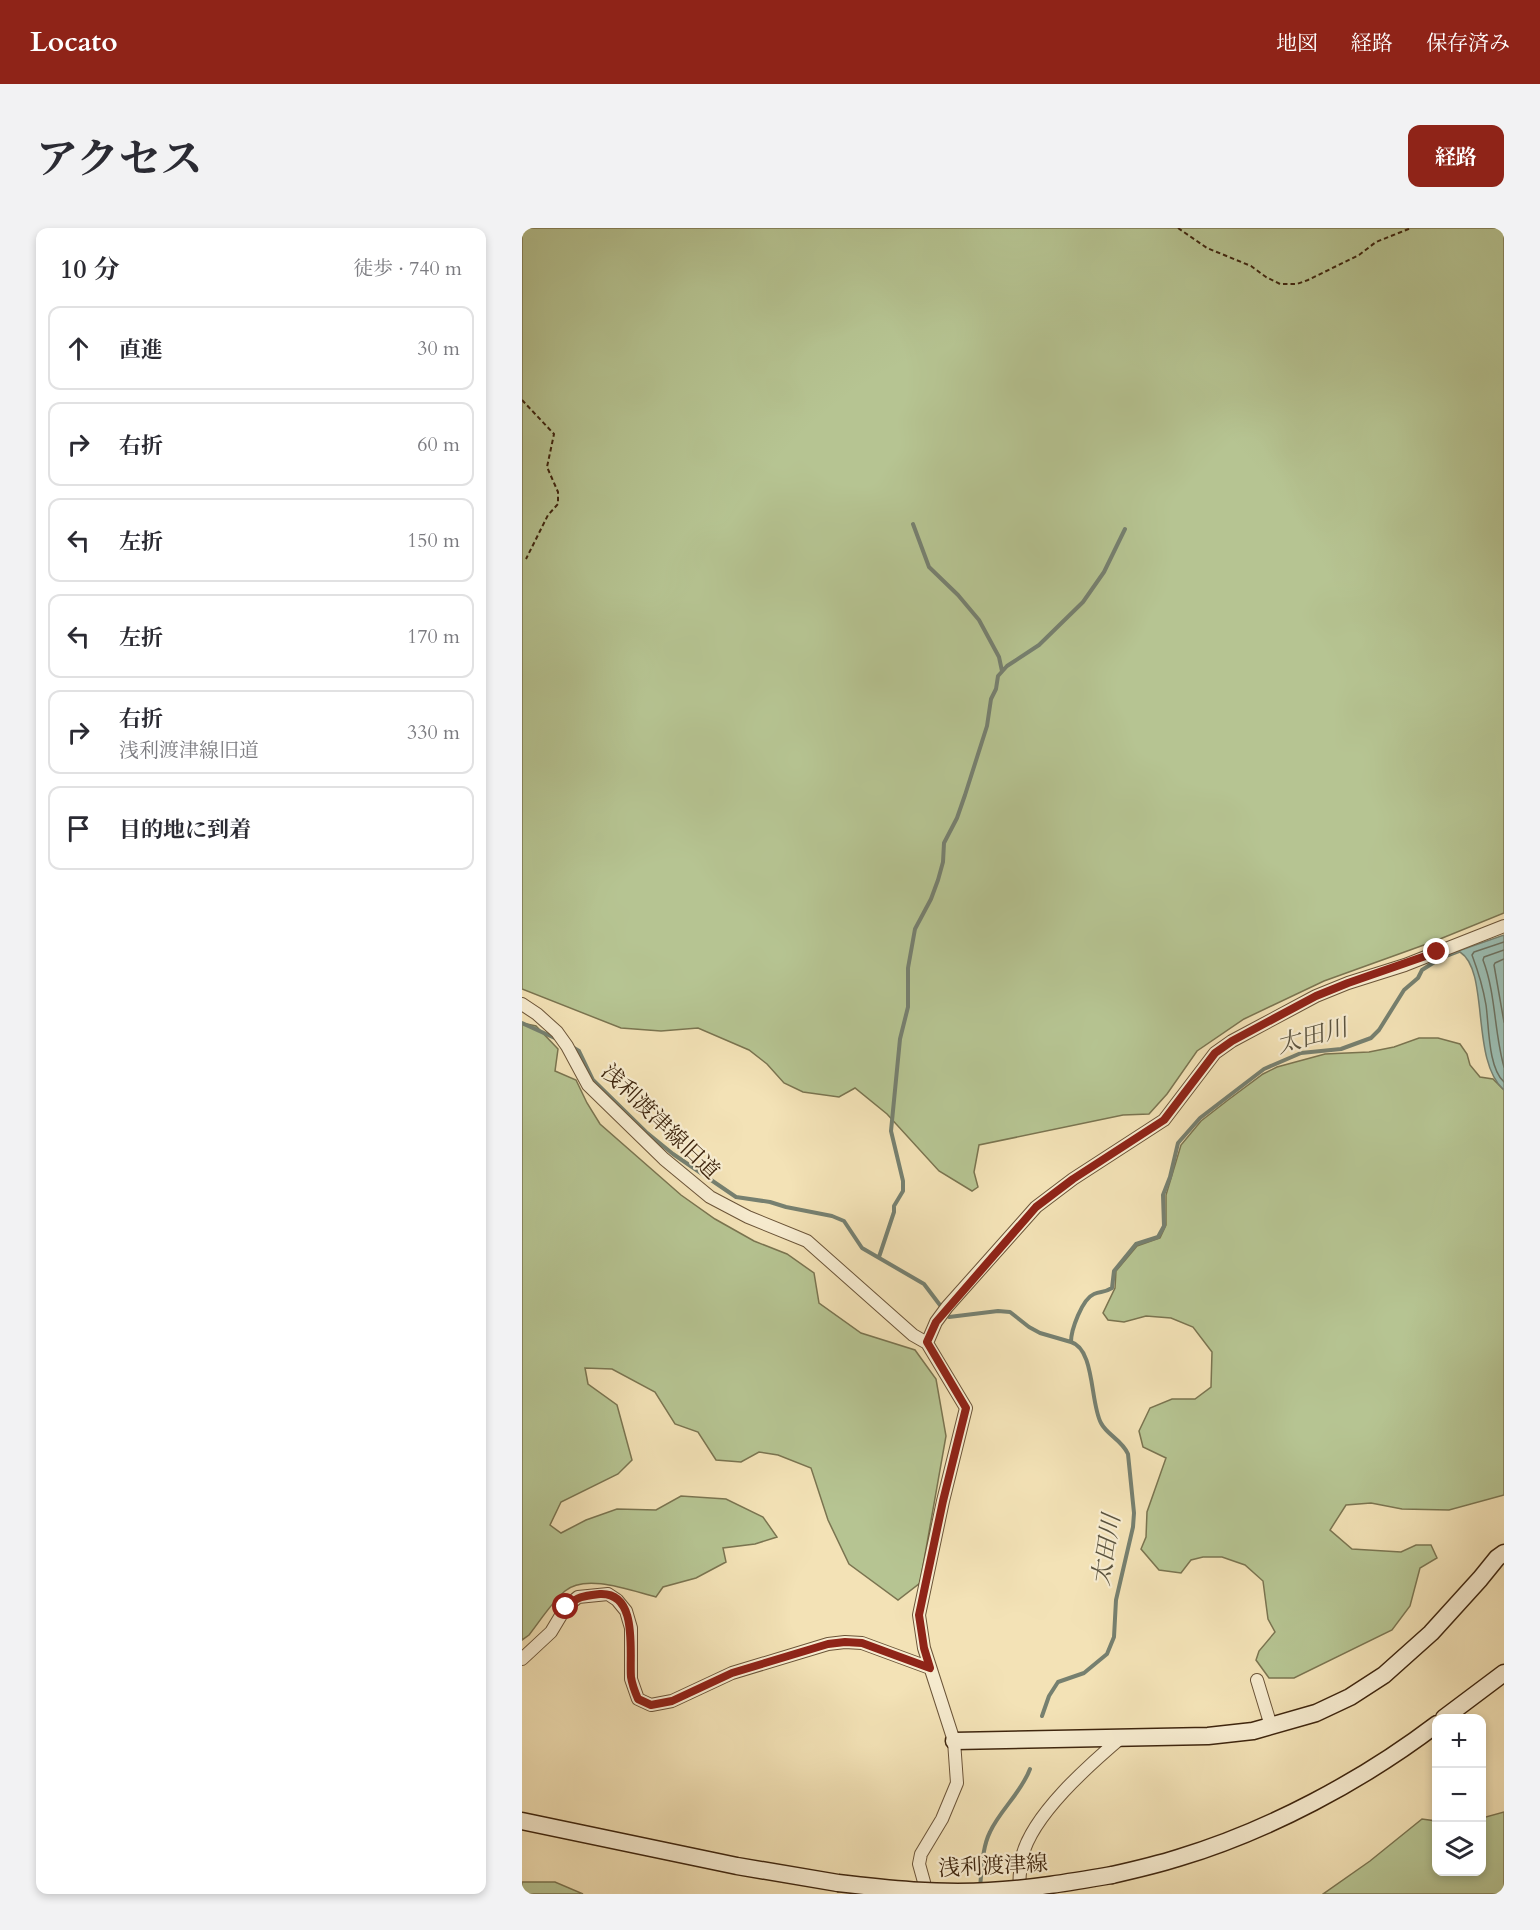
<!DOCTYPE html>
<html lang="ja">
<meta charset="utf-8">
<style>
:root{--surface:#fff;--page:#f2f2f3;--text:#2b2b33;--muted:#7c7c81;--line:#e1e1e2;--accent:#8f2418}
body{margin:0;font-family:Cardo,"Noto Serif JP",serif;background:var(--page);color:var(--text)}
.controls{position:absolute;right:18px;bottom:18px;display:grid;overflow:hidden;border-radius:12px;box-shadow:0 3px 9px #0003}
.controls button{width:54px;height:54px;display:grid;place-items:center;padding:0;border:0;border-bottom:2px solid var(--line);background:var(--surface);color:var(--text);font:30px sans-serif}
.stop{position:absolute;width:18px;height:18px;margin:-14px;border:4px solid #8f2418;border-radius:50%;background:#fff}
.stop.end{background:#8f2418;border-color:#fff;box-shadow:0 2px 6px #0008}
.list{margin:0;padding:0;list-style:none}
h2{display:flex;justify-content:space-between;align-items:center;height:78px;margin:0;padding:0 24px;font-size:26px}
h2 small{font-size:20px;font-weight:400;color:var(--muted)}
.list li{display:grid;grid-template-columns:39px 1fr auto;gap:18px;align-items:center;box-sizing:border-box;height:84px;margin:0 12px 12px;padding:0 12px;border:2px solid var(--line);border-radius:12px}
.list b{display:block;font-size:22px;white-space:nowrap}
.list p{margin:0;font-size:20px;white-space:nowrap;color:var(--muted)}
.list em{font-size:20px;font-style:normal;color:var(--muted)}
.icon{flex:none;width:33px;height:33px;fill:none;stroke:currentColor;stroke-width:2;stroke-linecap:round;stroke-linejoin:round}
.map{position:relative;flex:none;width:982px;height:1666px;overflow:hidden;border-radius:12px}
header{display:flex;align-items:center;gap:36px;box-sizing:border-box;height:84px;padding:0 30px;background:var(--accent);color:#fff}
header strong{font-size:28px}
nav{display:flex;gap:33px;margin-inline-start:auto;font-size:21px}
.intro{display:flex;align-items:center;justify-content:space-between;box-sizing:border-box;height:144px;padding:0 36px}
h1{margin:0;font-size:42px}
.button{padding:15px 27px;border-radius:12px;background:var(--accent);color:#fff;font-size:21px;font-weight:700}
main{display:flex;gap:36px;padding:0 36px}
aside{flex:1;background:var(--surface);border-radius:12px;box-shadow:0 3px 9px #0003}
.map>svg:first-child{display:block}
.green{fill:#b6c492;stroke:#7a7450;stroke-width:1.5}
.water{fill:#9bbdb2;stroke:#768070;stroke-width:1.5}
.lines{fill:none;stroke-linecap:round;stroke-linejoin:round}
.shore{stroke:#6c7160;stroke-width:1.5}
.stream{stroke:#768070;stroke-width:4}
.street-casing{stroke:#6b5438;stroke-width:14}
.secondary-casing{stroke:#3e250e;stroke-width:19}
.path{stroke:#3e250e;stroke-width:2;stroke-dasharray:4.5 3;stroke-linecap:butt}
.street{stroke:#f7ecd0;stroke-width:12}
.secondary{stroke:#f7ecd0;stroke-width:16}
.secondary-bridge-casing{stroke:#3e250e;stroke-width:19;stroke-linecap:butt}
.secondary-bridge{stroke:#f7ecd0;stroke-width:16}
.route{stroke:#8f2418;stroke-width:8}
.labels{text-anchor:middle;stroke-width:4.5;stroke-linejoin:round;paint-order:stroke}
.street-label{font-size:22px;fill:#3e250e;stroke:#f7ecd0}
.water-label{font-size:24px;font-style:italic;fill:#5a533f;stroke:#f7ecd0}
</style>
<header>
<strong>Locato</strong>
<nav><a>地図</a><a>経路</a><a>保存済み</a></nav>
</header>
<div class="intro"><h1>アクセス</h1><a class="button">経路</a></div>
<main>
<aside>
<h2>10 分<small>徒歩 · 740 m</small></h2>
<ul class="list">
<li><svg class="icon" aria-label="ahead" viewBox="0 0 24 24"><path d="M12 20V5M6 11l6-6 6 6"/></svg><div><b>直進</b></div><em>30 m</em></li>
<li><svg class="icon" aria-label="right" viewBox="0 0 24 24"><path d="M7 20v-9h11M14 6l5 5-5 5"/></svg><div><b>右折</b></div><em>60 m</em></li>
<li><svg class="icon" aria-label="left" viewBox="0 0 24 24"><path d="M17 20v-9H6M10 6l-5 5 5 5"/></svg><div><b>左折</b></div><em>150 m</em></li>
<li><svg class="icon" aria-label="left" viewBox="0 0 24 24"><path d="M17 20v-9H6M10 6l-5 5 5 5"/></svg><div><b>左折</b></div><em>170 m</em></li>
<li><svg class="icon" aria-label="right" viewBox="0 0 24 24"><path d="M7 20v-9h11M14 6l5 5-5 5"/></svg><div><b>右折</b><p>浅利渡津線旧道</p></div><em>330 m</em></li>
<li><svg class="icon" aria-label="arrive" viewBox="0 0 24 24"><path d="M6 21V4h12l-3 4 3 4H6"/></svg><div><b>目的地に到着</b></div></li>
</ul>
</aside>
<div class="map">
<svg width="982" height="1666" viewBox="0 0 982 1666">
<rect width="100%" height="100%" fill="#f3e2b6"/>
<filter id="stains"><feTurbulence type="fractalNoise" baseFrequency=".00333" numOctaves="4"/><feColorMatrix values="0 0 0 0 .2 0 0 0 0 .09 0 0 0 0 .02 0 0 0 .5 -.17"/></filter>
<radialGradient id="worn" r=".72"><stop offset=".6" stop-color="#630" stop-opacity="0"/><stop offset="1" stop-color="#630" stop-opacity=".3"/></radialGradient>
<path class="green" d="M0 0H982V685L913 713 802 753 722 791 675 823 645 866 627 886 601 887 457 917 452 944 456 959 450 963 417 943 365 886 333 860 317 869 281 864 262 855 245 836 227 822 176 800 139 803 99 800 0 761Z
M0 795 14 798 36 821 33 843 54 852 65 875 78 896 159 967 193 991 232 1013 265 1026 292 1045 297 1075 339 1105 393 1122 414 1151 424 1208 398 1355 376 1372 327 1336 306 1292 289 1240 256 1227 237 1224 219 1234 194 1232 176 1204 153 1196 133 1164 90 1141 63 1140 66 1156 95 1177 110 1232 96 1246 39 1274 28 1297 39 1305 64 1292 95 1281 134 1282 159 1268 204 1271 241 1289 255 1309 233 1316 201 1320 204 1334 174 1350 141 1359 134 1369C110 1363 64 1345 43 1363 29 1375 18 1393 7 1407L0 1412Z
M897 810H916L938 816 945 826 948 837 958 849 971 851 982 862V1267L927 1282 880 1281 849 1275 824 1277 808 1302 830 1321 879 1324 894 1317H909L915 1330 898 1340 888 1378 870 1402 772 1450H747L734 1432 737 1423 753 1404 746 1391 741 1353 723 1337 700 1329H681L669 1332 659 1345 637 1342 619 1321 624 1309 625 1284 644 1230 621 1219 617 1203 628 1180 650 1171H673L689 1159 690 1124 671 1099 649 1090 624 1088 602 1094 586 1092 581 1085 593 1060 594 1043 615 1018 638 1010 644 997V967L659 917 679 893 706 872 741 846 755 839 803 826 847 824 872 819Z
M982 1584V1666H801L848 1633 900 1591 914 1593 915 1644H960V1590Z
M0 1654H33L61 1666H0Z"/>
<path class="water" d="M982 707V862C948 833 968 743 938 724L925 729 922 728Z"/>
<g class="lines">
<path class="shore" d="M982 714 952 724 950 727C956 743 961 759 964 777 967 797 966 840 982 854
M982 722 962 729 961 732C974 766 972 804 982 839
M982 731 973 735 972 737 982 794"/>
<path class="stream" d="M391 296 407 339 436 367 457 392 477 429 480 443
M0 795 35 811
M52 820 57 823 71 852 124 904 151 926 214 969 248 974 264 979 310 988 322 993 340 1020 402 1056 427 1089 476 1083 488 1084 507 1099 518 1105 549 1114
M357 1029 372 984V978L381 963V953L369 903 378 811 386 779V740L393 701 409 671 416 652 421 634 422 615 435 590 443 567 465 498 469 471 474 461 476 448 485 438 517 417 561 374 582 344 603 301
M520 1488 527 1468 536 1454 562 1445 585 1426 592 1409 594 1372 611 1299 612 1285 606 1226C600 1212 585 1207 579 1195 568 1175 573 1121 549 1114 549 1102 560 1071 572 1066 579 1063 582 1065 590 1060L592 1043 614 1016 636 1009 642 998 641 967 648 949 656 915 678 890 742 841 779 825 819 821 849 810 857 802 882 762 896 750 900 742 925 726
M458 1659C460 1641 460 1620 468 1604 478 1582 499 1565 508 1541"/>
<g class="street-casing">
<path id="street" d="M0 776 15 786 35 804 45 818 66 857 142 931 188 969 226 989 285 1013 391 1107 405 1115 444 1180 421 1273 397 1387 402 1420 432 1513 435 1555 420 1591 399 1626 397 1636 402 1654 403 1666
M405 1115 414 1094 425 1079 514 979 551 951 642 892 693 825 710 813 794 768 826 755 883 737 982 698
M0 1431 29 1404 44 1379 56 1369 86 1366 95 1372 104 1383 109 1400V1451L116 1471 129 1477 150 1473 210 1445 306 1416 323 1414 340 1415 408 1440
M735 1452 749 1498
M497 1666C497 1654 498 1641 500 1629 510 1587 567 1537 600 1509"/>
</g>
<g class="secondary-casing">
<path id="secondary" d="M922 1490 982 1445
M432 1513 686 1508 731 1503 794 1485 828 1469 862 1447 909 1405 958 1351 975 1330 982 1325
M0 1593 215 1638 316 1655
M590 1647C612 1642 634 1637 656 1630 746 1603 840 1553 915 1496"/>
</g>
<path class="path" d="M656 0 685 20 729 38 744 49 758 56H775L786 52 837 27 854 14 889 0
M0 172 32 206 25 239 36 264V276L26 287 4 331"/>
<use href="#street" class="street"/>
<use href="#secondary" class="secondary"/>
<g class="secondary-bridge-casing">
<path id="secondary-bridge" d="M316 1655C366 1661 416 1666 467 1663 508 1661 549 1654 590 1647"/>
</g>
<use href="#secondary-bridge" class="secondary-bridge"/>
</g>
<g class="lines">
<path class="route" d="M44 1379C57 1368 61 1368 78 1366 117 1364 107 1425 109 1449 110 1456 113 1464 116 1471L129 1477 150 1473 210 1445 306 1416 323 1414 340 1415 408 1440 402 1420 397 1387 421 1273 444 1180 405 1114 414 1094 514 979 551 951 642 892 693 825 710 813 794 768 826 755 915 724"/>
</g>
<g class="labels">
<g class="street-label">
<text transform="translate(139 893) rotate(44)" y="8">浅利渡津線旧道</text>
<text transform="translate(471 1637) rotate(-3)" y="8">浅利渡津線</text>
</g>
<g class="water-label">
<text transform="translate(790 808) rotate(-15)" y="8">太田川</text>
<text transform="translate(584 1322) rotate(-81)" y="8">太田川</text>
</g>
</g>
<rect width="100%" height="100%" filter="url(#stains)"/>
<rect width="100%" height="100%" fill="url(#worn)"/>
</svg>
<div class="controls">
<button>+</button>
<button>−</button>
<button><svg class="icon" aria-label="layers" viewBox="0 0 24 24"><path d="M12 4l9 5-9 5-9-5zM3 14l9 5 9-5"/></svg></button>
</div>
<div class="stop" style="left:44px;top:1379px"></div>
<div class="stop end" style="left:915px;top:724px"></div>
</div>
</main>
